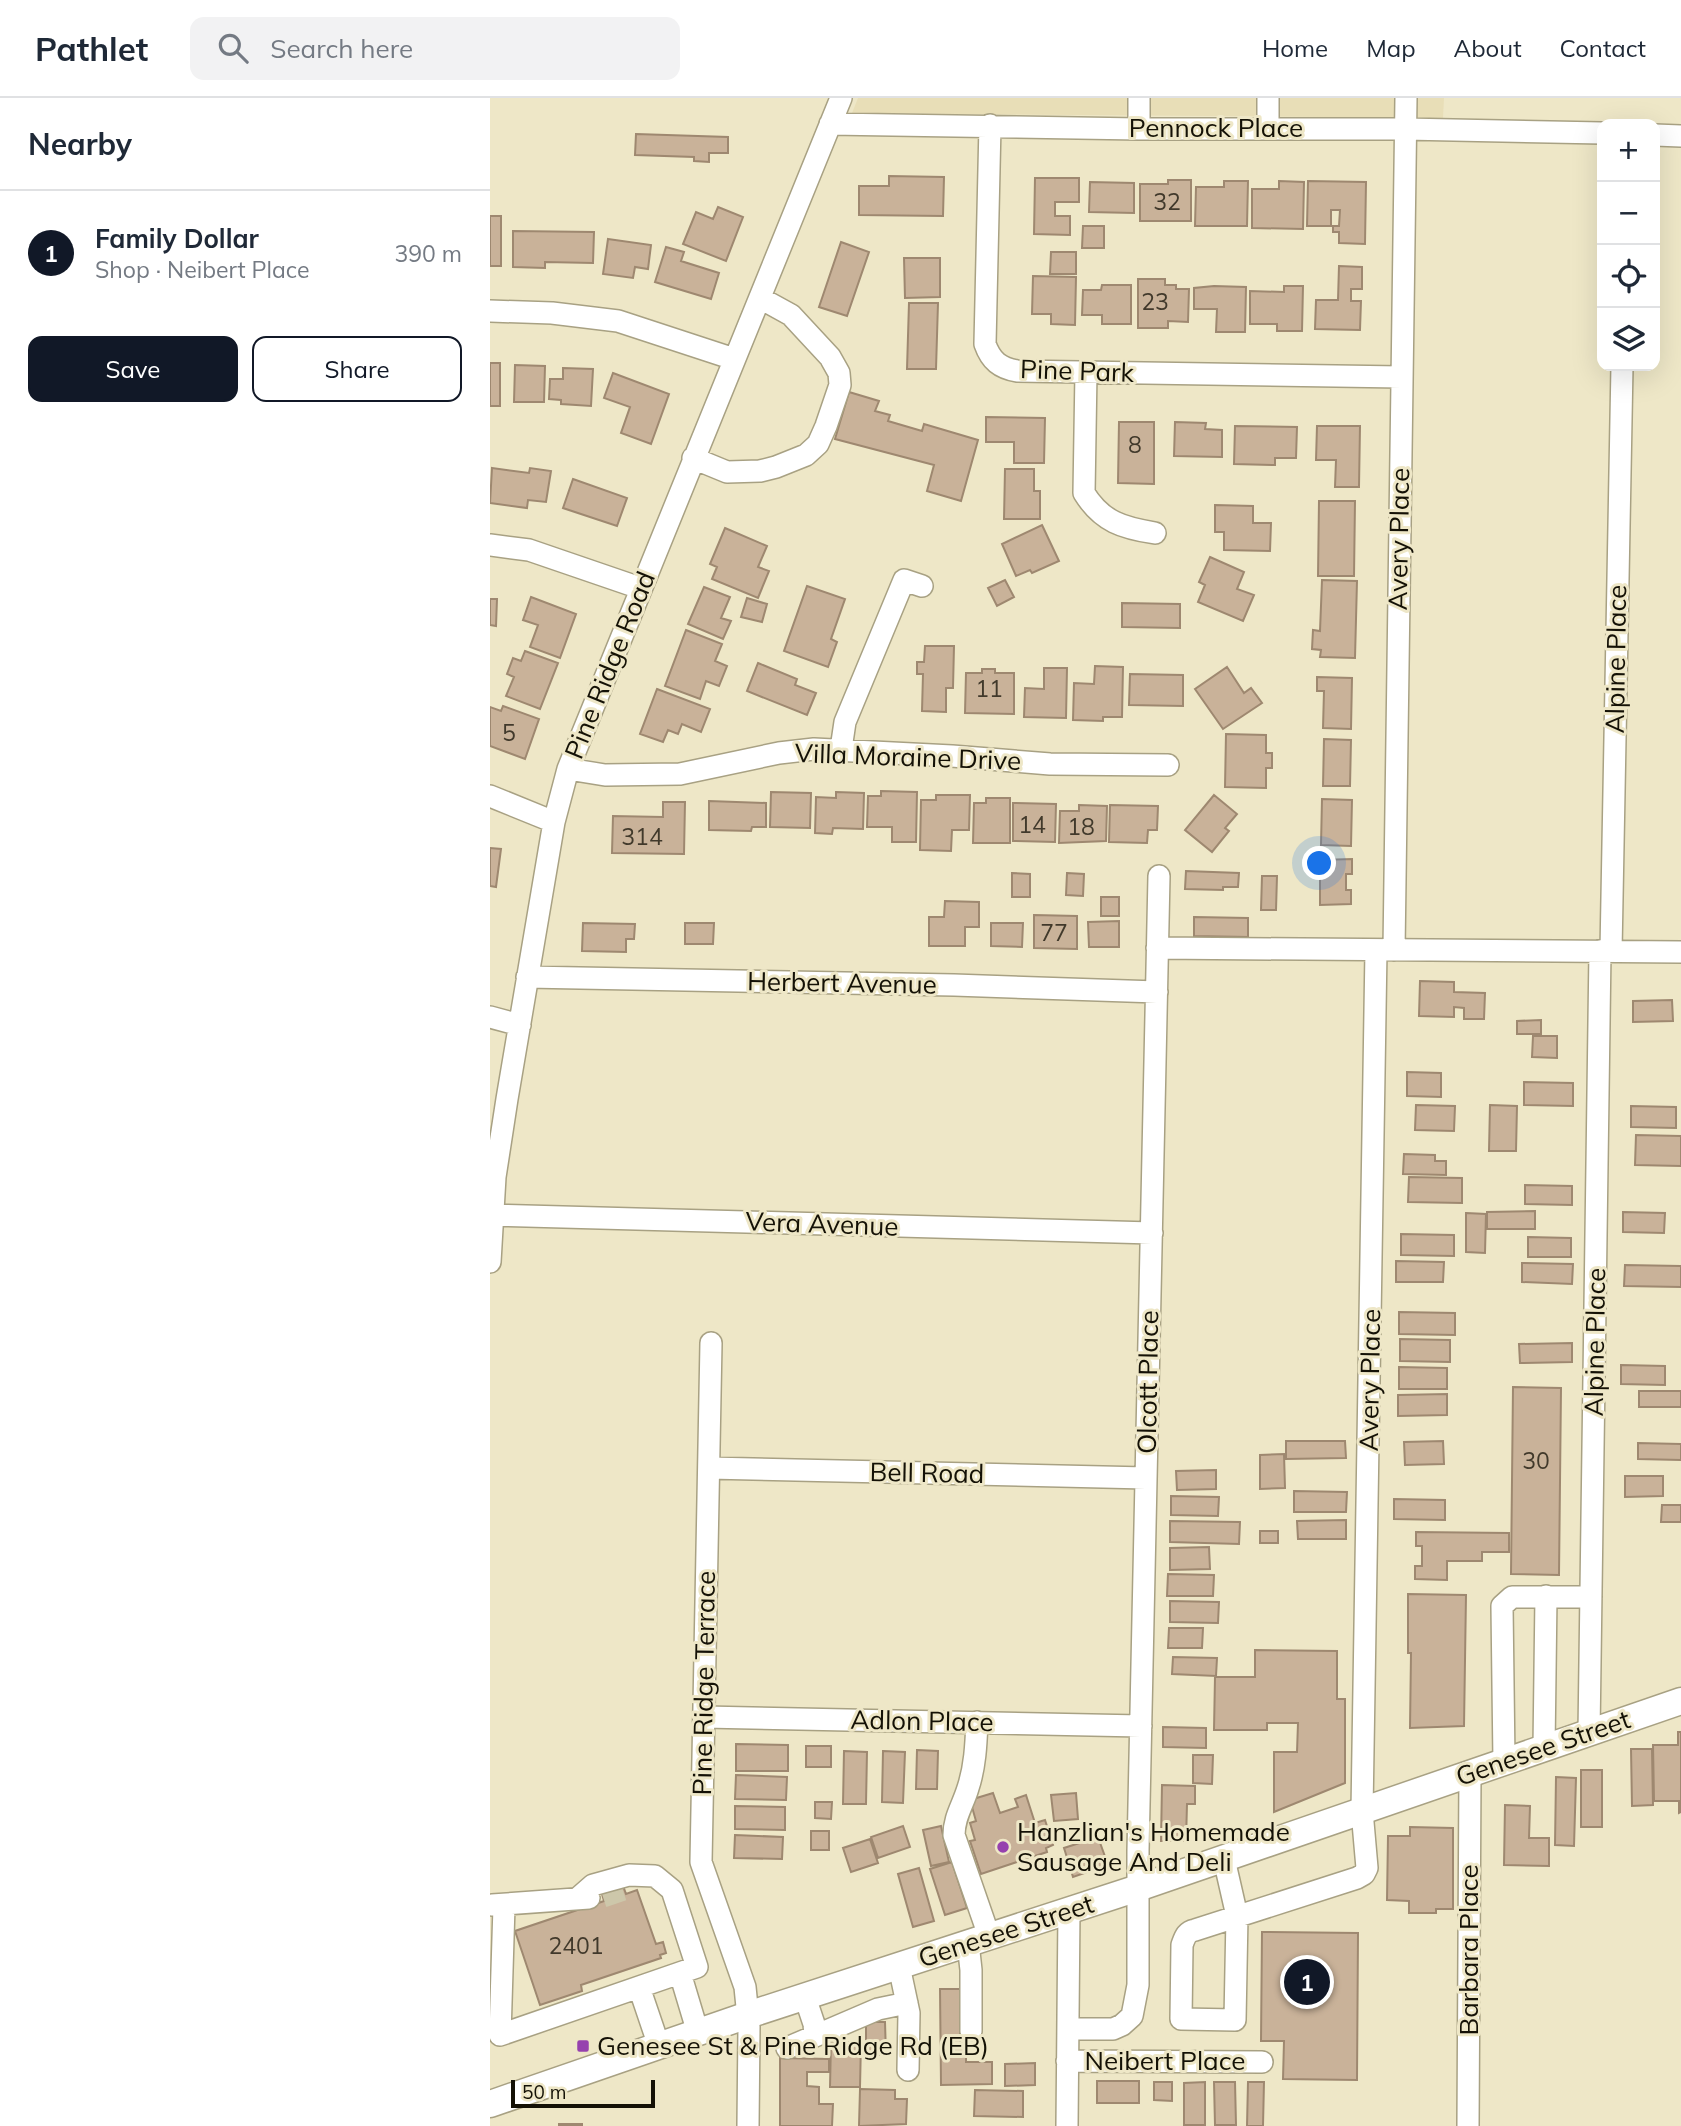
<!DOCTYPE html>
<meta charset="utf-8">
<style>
:root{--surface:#fff;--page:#f2f2f3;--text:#1f2937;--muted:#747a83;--line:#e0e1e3;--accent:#111827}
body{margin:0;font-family:Mulish,sans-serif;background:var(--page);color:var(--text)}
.controls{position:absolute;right:21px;top:21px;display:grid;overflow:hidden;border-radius:14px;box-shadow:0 7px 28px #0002}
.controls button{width:63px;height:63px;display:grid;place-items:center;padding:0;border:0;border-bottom:2px solid var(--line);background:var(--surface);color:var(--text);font:35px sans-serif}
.scale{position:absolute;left:21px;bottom:18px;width:144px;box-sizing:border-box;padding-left:7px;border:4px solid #141106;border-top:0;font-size:19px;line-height:24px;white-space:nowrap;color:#141106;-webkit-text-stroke:5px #eee7c7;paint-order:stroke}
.you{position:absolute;left:830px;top:766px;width:24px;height:24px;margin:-18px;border:5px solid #fff;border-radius:50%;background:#1a73e8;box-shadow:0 0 0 10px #1a73e833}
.badge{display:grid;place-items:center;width:46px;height:46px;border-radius:50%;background:var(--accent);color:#fff;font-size:23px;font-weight:700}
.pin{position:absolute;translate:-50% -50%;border:4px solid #fff;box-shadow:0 2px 7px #0006}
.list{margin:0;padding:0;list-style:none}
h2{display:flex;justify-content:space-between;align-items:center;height:91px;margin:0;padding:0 28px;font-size:30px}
h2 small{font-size:23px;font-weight:400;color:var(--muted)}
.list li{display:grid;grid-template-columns:46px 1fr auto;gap:21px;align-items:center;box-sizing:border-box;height:126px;padding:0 28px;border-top:2px solid var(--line)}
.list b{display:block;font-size:26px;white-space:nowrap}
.list p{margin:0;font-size:23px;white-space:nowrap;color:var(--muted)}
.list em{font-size:23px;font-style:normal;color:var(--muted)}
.actions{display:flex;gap:14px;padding:21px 28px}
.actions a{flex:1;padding:16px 0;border:2px solid var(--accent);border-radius:14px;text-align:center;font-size:24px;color:var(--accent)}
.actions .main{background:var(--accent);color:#fff}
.icon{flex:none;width:38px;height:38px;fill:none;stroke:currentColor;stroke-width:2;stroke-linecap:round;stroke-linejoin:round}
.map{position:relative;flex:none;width:1191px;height:2028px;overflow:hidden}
header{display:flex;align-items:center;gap:42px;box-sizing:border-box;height:98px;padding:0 35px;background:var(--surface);border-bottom:2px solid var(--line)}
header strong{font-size:33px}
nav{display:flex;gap:38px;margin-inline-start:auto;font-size:24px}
.search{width:490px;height:63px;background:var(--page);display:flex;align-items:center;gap:18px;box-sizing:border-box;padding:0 24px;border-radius:14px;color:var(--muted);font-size:26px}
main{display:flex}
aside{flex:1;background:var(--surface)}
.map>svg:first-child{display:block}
.built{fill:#e8deb7}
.building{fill:#c9b299;stroke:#9e8870;stroke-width:2}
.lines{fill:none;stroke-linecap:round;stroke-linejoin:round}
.minor-tunnel{stroke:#cdc7aa;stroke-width:21;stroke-dasharray:21 10;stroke-linecap:butt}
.minor-casing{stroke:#a8a183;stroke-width:24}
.major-casing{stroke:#a8a183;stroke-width:29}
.minor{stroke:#fff;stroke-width:21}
.major{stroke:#fff;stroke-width:26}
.poi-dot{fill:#9641ae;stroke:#eee7c7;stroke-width:2.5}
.labels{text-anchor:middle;stroke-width:6;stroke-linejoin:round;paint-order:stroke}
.number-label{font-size:23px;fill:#41392b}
.street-label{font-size:26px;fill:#141106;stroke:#eee7c7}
.poi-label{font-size:26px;fill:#141106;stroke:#eee7c7;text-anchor:start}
</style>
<header>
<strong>Pathlet</strong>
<div class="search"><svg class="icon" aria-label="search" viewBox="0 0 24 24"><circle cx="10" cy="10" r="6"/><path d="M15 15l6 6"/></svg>Search here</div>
<nav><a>Home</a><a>Map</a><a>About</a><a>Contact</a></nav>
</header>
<main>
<aside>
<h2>Nearby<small></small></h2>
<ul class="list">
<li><span class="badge">1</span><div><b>Family Dollar</b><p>Shop · Neibert Place</p></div><em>390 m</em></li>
</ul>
<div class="actions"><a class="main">Save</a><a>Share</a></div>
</aside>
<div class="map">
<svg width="1191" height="2028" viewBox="0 0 1191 2028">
<rect width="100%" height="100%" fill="#eee7c7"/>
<path class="built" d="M368 0H954L953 20 362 15Z"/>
<path class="building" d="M146 36 238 39V55H219V64L204 63V59L145 57Z
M399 78 454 79 453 118 369 117V88H399Z
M545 80H589V104H565V118H580V137L544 136Z
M678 82H701V123H650V86H678Z
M734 83H758L757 128H705L706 89H734Z
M789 83 814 84 813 131 762 130V91H789Z
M818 83 876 84 875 146 849 145V134H843V128H849L850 112H841V128H817Z
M600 84 644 85V115L599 114Z
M228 109 253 119 236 163 193 146 206 114 223 121Z
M0 118H11V168H0Z
M593 128H614V150H592Z
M23 133 104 134 103 165 55 164V170L23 169Z
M118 141 161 147 158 171 145 169 143 180 113 176Z
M351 144 379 154 357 218 329 209Z
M176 149 194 154 191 163 229 175 221 201 165 184Z
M561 154H586V176H560Z
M414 160H450V199L415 200Z
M849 168 872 169V191H861V203H871L870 232 825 231 826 202H848Z
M543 178 586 179 585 227 561 226V216H542Z
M648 181H675V187H686V191H699L698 224 678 223V230H648Z
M612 187H641V226H612V217H592L593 192H611Z
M724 188 756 189 755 234H726L727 211H704V190Z
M794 188H813L812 233H787V226H760V193L794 194Z
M419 205H448L446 271H417Z
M0 265H10V308H0Z
M25 267 55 268 54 304H24Z
M73 270 103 271 101 308 71 306V302L59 301 60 281H73Z
M123 275 179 296 161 346 131 335 140 309 114 300Z
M359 294 389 303 385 313 400 317 398 323 432 333 434 326 488 342 471 403 437 393 444 367 345 341Z
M496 319 555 320 554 365H524V344H496Z
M629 324H664V386L628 385Z
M685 324 716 325 715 331 732 332V359L684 358Z
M745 328 807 329 806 360H785V367L744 366Z
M827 328H870L869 389H845L846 362H826Z
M2 370 39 375 40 370 61 373 56 404 38 402 37 410 0 405Z
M515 371H544V393H550V421H514Z
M83 381 137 400 127 428 73 410Z
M829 403H865L864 478H828Z
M725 407 763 408V425H781L780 453 734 452V434H725Z
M552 427 569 463 542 475 540 472 526 478 512 446Z
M235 430 277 448 268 469 279 473 268 500 222 481 227 469 220 466Z
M720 459 754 474 747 491 764 497 753 523 708 504 715 487 709 484Z
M515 482 524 499 507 508 498 490Z
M832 482 867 483 865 560 830 559 831 552 822 551 823 532 830 533Z
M317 488 355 501 341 541 347 544 338 569 294 553Z
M214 489 240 499 231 520 241 523 233 541 198 526Z
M41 499 86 516 70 560 40 549 48 527 33 522Z
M257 500 277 506 272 524 251 519Z
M0 501H7L6 528 0 527Z
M632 505 690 506V530L632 529Z
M196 532 232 546 225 563 237 568 229 588 216 583 210 601 175 588Z
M435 548H464L463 590H456V614L432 613 433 576H427V564H434Z
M35 553 68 565 50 611 16 598 24 579 17 576 23 560 31 563Z
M268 565 307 581 305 587 326 595 317 617 257 593Z
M605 568 633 569 632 619H613V623L583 622 584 585 604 586Z
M737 569 754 595 761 590 772 605 733 631 705 591Z
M554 570H577L576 620 534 619 535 590 554 591Z
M492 571H505V575H524V616L475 615 476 575H492Z
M640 576 693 577V608L639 607Z
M827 579 862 580 861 631 833 630 834 593H827Z
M167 591 220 611 211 634 192 626 188 636 178 632 173 644 150 636Z
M13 608 49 621 35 661 0 648V609L11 613Z
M736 636 776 637V655H782V670H776V690L735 689Z
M834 641 861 642 860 688H833Z
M391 693 427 694 426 744H402V729H377L378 698H391Z
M281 694 321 695 320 730 280 729Z
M346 694 374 695 373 731 343 730 342 736 325 735 326 699 346 700Z
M446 697H480L479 732H462L461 753 430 752 431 702H446Z
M724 697 747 716 735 730 739 733 722 754 695 732Z
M496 700H520V745H483L484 705H496Z
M832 701 862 702 861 748 831 747Z
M219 703 276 705V729H262L261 733 219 732Z
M173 704H195L194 756 122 755 123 718 173 719Z
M523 705 566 706 565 744 523 743Z
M589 707 617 708 616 743 569 745 570 713H589Z
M620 707 668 708 667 732H658L657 745 619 744Z
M0 750 11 751 6 789 0 788Z
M862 761V776H856V792H861V806L830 807V762Z
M696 773 749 775 748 789H733V792L695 791Z
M522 775 540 776V799H522Z
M577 775 594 776 593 798 576 797Z
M772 778H787L786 812H771Z
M611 799H629V818H611Z
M455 803 489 804V829H475V848H439V819H454Z
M544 817 587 818V851L544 850Z
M704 819 758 820V839L704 838Z
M629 823V849H599L598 824Z
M93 825 145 826 144 841H136V854L92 853Z
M195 825H224L223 846H195Z
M501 825H533L532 849 501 848Z
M930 883 964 884V894L995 895 994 921H974V910L964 909V919L929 918Z
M1182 902 1183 923 1143 924V903Z
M1051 922V936H1027V923Z
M1043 938H1067V960L1042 959Z
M917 974 951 975V999L917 998Z
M1034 984 1083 985V1008L1034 1007Z
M926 1007 965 1008 964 1033 925 1032Z
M1000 1007 1027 1008 1026 1053H999Z
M1141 1008 1186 1009V1030L1141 1029Z
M1146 1037 1191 1038V1068L1145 1067Z
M914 1056 945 1057V1063H956V1077L913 1076Z
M919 1079 972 1080V1105L918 1104Z
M1035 1087 1082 1088V1107L1035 1106Z
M1045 1113V1131H997V1114Z
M1133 1114 1175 1115 1174 1135 1133 1134Z
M976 1115 996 1116 995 1155 976 1154Z
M911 1136 964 1137V1158L911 1157Z
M1038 1139 1081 1140V1159H1038Z
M906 1163 954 1164 953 1184H906Z
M1032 1165 1083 1166 1082 1186 1032 1184Z
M1135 1167 1191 1168V1189L1134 1188Z
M909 1214 965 1215V1237L909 1236Z
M910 1241 960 1242V1264L910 1263Z
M1082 1245V1264L1030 1265 1029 1246Z
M1131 1267 1175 1268V1287L1131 1286Z
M909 1269 957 1270V1291H909Z
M1023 1289 1071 1290 1069 1477 1021 1476Z
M1149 1293H1191V1309H1149Z
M957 1296V1317L908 1318V1297Z
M796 1343H855L856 1360 796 1361Z
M953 1343 954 1366 915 1367 914 1344Z
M1148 1345 1191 1346V1362L1148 1361Z
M794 1356 795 1390 770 1391V1357Z
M726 1372V1391L687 1392 686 1373Z
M1135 1378H1173V1398L1135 1399Z
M804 1393 857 1394 856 1414H804Z
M681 1398 729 1399 728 1418 681 1417Z
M904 1401 955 1402V1422L904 1421Z
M1172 1407H1191V1424H1171Z
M856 1422V1441H808L807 1423Z
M680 1423 750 1424 749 1446 680 1444Z
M770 1433H788V1445H770Z
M926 1434 1019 1435V1454H992V1463H957V1482L925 1481V1468H932V1448H926Z
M719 1449 720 1471 680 1472V1450Z
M678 1476 724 1477 723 1498H677Z
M918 1496 976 1497 974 1628 920 1630 921 1555H918Z
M680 1503 729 1504 728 1525 680 1524Z
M679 1530H713L712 1550H678Z
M765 1552 847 1553V1601H855V1685L784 1714V1654H807L808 1625H777V1632H724L725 1579H765Z
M683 1559 727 1560 726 1578 682 1576Z
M673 1629 716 1630V1650L673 1649Z
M1188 1634H1191V1714L1189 1715V1703H1164L1163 1647H1188Z
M246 1646 298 1647V1673H246Z
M316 1648H341V1669H316Z
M1141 1651H1162L1163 1707 1142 1708Z
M427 1652 448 1653 447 1691H426Z
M354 1653 377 1654 376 1706H353Z
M393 1653 415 1654 413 1705 392 1704Z
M703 1657H723L722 1686 703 1685Z
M1091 1672H1112V1729H1091Z
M246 1677 297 1679 296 1702 245 1701Z
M1066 1679 1086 1680 1084 1748 1065 1747Z
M672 1687 705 1688V1706H697L696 1743H671Z
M503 1695 510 1715 528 1709 525 1701 536 1697 545 1725 555 1722 563 1747 556 1750 557 1754 491 1776 480 1743 485 1742 480 1725 486 1723 480 1702Z
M586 1695 588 1721 564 1723 561 1697Z
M325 1704H342L341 1721 325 1720Z
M1015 1707 1040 1708 1039 1740H1059V1768L1014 1767Z
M245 1708 295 1709V1732L245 1731Z
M413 1728 420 1749 388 1760 381 1739Z
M451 1728 459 1764 441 1768 433 1732Z
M920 1729 963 1730V1811H946V1815H919V1803L897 1802 898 1738H920Z
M321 1733H339V1752H321Z
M245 1737 293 1739 292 1761 244 1760Z
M608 1739 618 1767 583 1779 574 1750Z
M380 1741 388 1765 361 1774 353 1750Z
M462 1764 477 1810 455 1817 440 1771Z
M429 1770 444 1823 423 1829 408 1776Z
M131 1782 136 1796 147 1792 166 1846 173 1844 176 1855 170 1857 171 1860 91 1887 92 1893 50 1907 25 1833 114 1803 110 1789Z
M772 1834 868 1835 867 1982 793 1981 794 1943H771Z
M450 1891H470V1945H476V1964H502V1986L451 1987Z
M376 1924H395L396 1957H376Z
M341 1944H371L370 1989H340Z
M290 1960 339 1961V1974H317V1988L329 1989V2006H343L342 2028H290Z
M545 1965V1987L515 1988V1966Z
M607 1983H649V2005H607Z
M664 1984H682V2003L664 2002Z
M715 1984V2027H694V1985Z
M724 1984H745L746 2027H725Z
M758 1984H774L773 2028H757Z
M370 1991 405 1992V2001H417L416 2026 369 2028Z
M485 1992 533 1993V2019L484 2018Z
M69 2026H92V2028H69Z"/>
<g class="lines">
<path class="minor-tunnel" d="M113 1799 134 1792"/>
<g class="minor-casing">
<path id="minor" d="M340 26 649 31H915L1112 35
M500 27 495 246C501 263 510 270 527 273L911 279
M778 30V0
M649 31V0
M1165 37 1191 38
M0 213 62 215 128 223 244 261
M596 274 594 395C612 424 633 430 665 435
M203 360 237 374 270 373 286 369 316 357 328 346 336 328 350 287 349 275 340 259 301 217 270 200
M0 447 39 452 150 490
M351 651 355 624 414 482 432 488
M78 671 115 677 190 676 289 655 324 651 462 658 560 666 678 667
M0 698 64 724
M667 850 1191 854
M904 852 916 0
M1121 853 1132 268
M37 879 464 887 667 894
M0 919 30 927
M3 1117 662 1135
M0 1164 5 1079 17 1001 64 724 78 671 351 0
M221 1245 211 1764 255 1889 259 1929 258 2028
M219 1370 656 1380
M214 1619 651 1628
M487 1624C486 1647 485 1669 478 1690 473 1707 464 1719 464 1737L499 1838
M1099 1635 1110 853
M1054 1650 1056 1498
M1014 1664 1012 1508 1022 1499H1101
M734 1761 747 1818 745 1922 691 1921 692 1847C695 1839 696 1834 705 1832L867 1780 874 1776 877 1770 872 1713 886 852
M2 1807 99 1800
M14 1808 10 1937 207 1869 182 1792 165 1778 139 1777 103 1787 87 1801
M478 1845 481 1872V1933
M409 1868 419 1915 418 1972
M190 1875 208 1935
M149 1889 169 1948
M315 1899 324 1926 325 1937
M578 1931H623L632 1927 642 1918 648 1887V1753L669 778
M297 1950 388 1911 417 1905
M577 1963 772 1964
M577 2028 579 1812
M978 2028 980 1675"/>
</g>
<g class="major-casing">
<path id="major" d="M0 2006 258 1917 648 1790 1191 1603"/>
</g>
<use href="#minor" class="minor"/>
<use href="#major" class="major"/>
</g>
<g class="poi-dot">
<circle cx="513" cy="1749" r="7"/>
<rect x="86" y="1941" width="14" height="14" rx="3.5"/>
</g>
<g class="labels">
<g class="number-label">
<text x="677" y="112">32</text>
<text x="665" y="212">23</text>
<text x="645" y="355">8</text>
<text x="499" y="599">11</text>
<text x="19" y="643">5</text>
<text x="542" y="735">14</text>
<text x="591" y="737">18</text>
<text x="152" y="747">314</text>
<text x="564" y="843">77</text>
<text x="1046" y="1371">30</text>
<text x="86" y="1856">2401</text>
</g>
<g class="street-label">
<text x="726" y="39">Pennock Place</text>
<text transform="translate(587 273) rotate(2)" y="9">Pine Park</text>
<text transform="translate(909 441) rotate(-89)" y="9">Avery Place</text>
<text transform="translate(1126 561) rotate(-89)" y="9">Alpine Place</text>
<text transform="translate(120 567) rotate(-68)" y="9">Pine Ridge Road</text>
<text transform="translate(418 659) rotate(2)" y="9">Villa Moraine Drive</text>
<text transform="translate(352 885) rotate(1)" y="9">Herbert Avenue</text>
<text transform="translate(332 1126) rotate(2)" y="9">Vera Avenue</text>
<text transform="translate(1105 1244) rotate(-89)" y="9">Alpine Place</text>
<text transform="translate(880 1282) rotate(-89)" y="9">Avery Place</text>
<text transform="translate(658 1284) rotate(-89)" y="9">Olcott Place</text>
<text transform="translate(437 1375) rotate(1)" y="9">Bell Road</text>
<text transform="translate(214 1585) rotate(-89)" y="9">Pine Ridge Terrace</text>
<text transform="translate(432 1623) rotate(1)" y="9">Adlon Place</text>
<text transform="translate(1053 1650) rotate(-19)" y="9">Genesee Street</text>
<text transform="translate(516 1833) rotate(-18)" y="9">Genesee Street</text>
<text transform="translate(979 1852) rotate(-90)" y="9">Barbara Place</text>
<text x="675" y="1972">Neibert Place</text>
</g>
<g class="poi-label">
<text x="527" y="1743">Hanzlian's Homemade<tspan x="527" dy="30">Sausage And Deli</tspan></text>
<text x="107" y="1957">Genesee St &amp; Pine Ridge Rd (EB)</text>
</g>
</g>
</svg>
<div class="controls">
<button>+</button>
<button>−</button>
<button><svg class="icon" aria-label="locate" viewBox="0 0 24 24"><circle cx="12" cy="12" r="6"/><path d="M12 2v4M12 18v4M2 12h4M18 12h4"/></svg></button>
<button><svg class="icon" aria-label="layers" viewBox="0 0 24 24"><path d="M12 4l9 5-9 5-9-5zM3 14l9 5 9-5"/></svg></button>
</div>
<div class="scale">50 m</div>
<div class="you"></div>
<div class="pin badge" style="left:817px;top:1884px">1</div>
</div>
</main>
